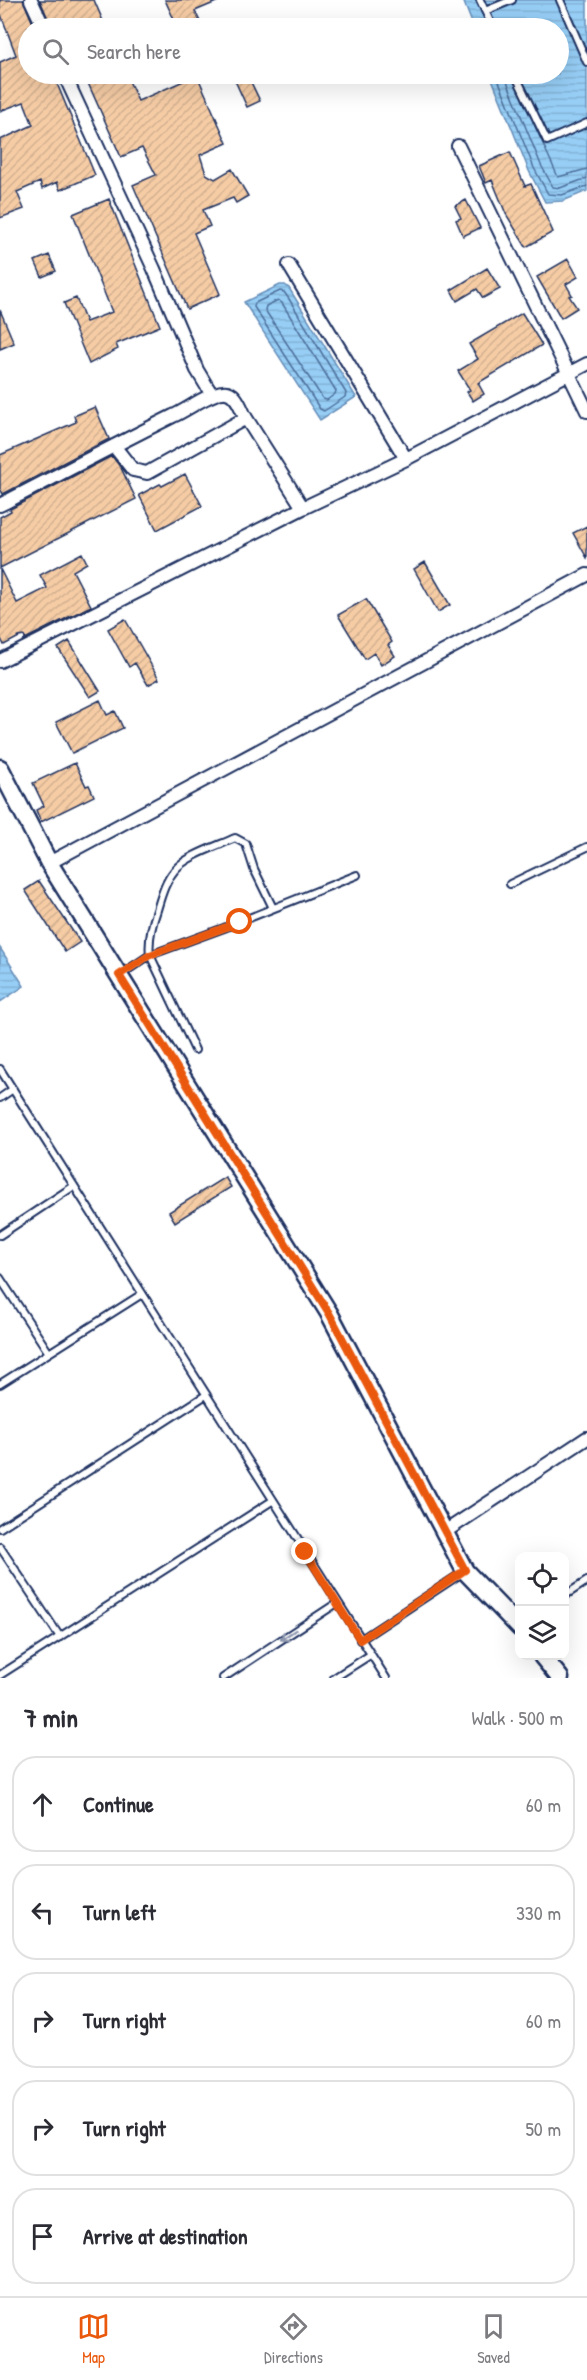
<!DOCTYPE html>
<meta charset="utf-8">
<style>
:root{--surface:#fff;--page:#f7f7f7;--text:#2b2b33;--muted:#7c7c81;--line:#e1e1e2;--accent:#ea580c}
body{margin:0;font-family:"Patrick Hand",sans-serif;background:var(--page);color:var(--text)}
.controls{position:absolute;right:18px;bottom:18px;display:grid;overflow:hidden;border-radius:12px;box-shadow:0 6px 24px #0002}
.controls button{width:54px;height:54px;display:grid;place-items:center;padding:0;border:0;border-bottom:2px solid var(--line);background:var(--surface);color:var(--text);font:30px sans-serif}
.stop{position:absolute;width:18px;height:18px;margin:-14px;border:4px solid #ea580c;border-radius:50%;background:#fff}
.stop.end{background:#ea580c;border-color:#fff;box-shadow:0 2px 6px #0008}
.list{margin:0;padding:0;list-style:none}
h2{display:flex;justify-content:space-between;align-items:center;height:78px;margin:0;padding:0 24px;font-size:26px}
h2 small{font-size:20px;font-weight:400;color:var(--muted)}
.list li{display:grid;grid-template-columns:39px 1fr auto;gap:18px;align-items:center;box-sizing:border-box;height:96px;margin:0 12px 12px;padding:0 12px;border:2px solid var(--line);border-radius:24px}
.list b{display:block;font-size:22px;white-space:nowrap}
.list em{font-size:20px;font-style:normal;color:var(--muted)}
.icon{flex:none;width:33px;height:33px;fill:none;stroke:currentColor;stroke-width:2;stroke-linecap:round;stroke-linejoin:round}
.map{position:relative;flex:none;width:587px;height:1678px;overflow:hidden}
.search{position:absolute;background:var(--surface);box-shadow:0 6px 24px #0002;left:18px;right:18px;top:18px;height:66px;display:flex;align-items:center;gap:15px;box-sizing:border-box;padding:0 21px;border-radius:33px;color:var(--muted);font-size:22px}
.sheet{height:618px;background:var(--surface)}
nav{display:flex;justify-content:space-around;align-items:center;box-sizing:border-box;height:84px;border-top:2px solid var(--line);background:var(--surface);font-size:16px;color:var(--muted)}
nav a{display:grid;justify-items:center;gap:3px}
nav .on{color:var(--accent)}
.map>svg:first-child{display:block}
.water{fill:url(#water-rules);stroke:#658eb9;stroke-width:1.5}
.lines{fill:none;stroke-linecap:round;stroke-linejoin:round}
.shore{stroke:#4d6f9b;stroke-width:1.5}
.building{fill:url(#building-hatch);stroke:#1b2f5e;stroke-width:1.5}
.lane-casing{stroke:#1b2f5e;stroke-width:10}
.street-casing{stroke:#1b2f5e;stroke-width:16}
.secondary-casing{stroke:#1b2f5e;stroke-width:21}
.lane{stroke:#fff;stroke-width:6}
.street{stroke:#fff;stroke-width:12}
.secondary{stroke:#fff;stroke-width:16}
.oneway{stroke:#8d97ae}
.route{stroke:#ea580c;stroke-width:8}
</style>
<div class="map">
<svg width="587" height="1678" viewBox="0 0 587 1678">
<defs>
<pattern id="water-rules" width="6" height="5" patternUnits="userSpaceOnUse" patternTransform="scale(1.5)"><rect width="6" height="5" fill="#97cef6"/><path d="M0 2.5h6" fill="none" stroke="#82b1d5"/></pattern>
<pattern id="building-hatch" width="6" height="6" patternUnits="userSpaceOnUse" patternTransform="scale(1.5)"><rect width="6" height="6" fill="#f6cca5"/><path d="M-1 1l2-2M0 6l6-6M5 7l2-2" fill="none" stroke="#d2b090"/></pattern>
</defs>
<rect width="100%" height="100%" fill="#fff"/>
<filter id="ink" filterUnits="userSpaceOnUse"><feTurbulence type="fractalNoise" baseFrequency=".0167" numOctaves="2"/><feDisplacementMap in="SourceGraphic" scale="12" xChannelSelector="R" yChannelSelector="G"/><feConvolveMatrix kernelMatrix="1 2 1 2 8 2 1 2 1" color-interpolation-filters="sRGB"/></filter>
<g filter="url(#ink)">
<path class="water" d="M463 0H587V191L563 201 545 202 529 171 490 74H558V28H474Z
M280 285H285L289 288 356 397 320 420 244 302Z
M0 948 24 986 0 1002Z"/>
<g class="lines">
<path class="shore" d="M496 74 534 168 548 194 562 195 587 186
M504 74 541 165 553 187 560 188 587 178
M533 122 558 177 587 169
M280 291 284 292 289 299 346 393 345 397 324 411 320 409 254 307 255 303Z
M278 300 282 303 336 391 335 394 327 400 323 399 265 310 266 306Z"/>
</g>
<path class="building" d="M0 0H23L35 28H28V74H53L95 175 60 190 57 182 42 189 40 182 17 192 24 209 0 218V140L33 125 24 102 0 111V62L16 55 0 12Z
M40 0H94L106 28H52Z
M165 0H221L195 11 203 28H178Z
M84 74H126L138 101 197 75 227 143 200 155 206 174 215 179 232 169 248 196 236 203 233 198 203 210 210 226 194 233 220 294 187 309 133 185 156 175 142 148 121 157Z
M232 74H247L260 101 247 107Z
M510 152 525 186 531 184 553 232 526 247 506 214 492 180 486 183 479 166Z
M109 199 160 326 116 344 118 349 89 364 64 303 76 298 86 322 112 312 73 214Z
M466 200 480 228 463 236 456 220 461 218 455 206Z
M49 255 56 271 42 277 35 261Z
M568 259 578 277 566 284 572 295 569 296 577 308 561 318 537 277Z
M487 268 500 289 483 298 477 289 457 301 451 290Z
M0 310 14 343 0 349Z
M522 313 542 345 478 383 484 394 473 401 467 392 470 390 458 371 478 359 469 344Z
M95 407 109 439 3 494 0 489V455L76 422 74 416Z
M112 456 121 468 136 499 0 568V517L11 511 10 509Z
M185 474 202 506 157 530 139 495 160 484 162 486Z
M587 526V558L573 533Z
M82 553 87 563 73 571 91 606 25 639 24 636 19 637 4 645 0 637V569L17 603 47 588 40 575Z
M425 562 450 605 438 612 414 569Z
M366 599 392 642 388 645 395 656 381 665 374 653 365 659 338 615Z
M125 619 159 679 148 685 135 663 129 667 108 629Z
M69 641 100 691 90 697 58 648Z
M100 700 107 715 115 711 123 728 72 753 56 722Z
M75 763 86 786 89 785 94 796 41 822 36 810 44 806 33 783Z
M39 881 80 942 65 952 25 890Z
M225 1177 231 1187 175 1222 169 1212Z"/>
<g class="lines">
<g class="lane-casing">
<path id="lane" d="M480 0 493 28
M560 0 587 62
M485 11 512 0
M515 74 547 141 587 123
M510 884 587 847
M120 975 150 955C148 939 152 924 157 910 161 897 165 882 174 871 185 856 218 846 235 838L246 844 254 869 273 908
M195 1050 150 955 224 928 357 875
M0 1069 386 1678
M0 1098 13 1089
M0 1235 74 1186
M0 1278 49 1353
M0 1384 142 1294
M0 1528 206 1395
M0 1547 60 1637
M564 1596 587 1581
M360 1640 465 1571
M0 1675 272 1501
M223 1678 337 1603
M334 1678 370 1655"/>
</g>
<g class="street-casing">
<path id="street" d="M31 0 44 28
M64 74 154 269 197 370 212 395
M458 146 587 411
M289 265 406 459
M246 418 303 508
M0 505C58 475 115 445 173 416 187 410 209 393 223 392 236 390 241 409 246 418L147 473 133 470 114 446
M0 661 303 508 406 459 587 364
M49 863 587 575
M443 1533 587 1438"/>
</g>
<g class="secondary-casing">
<path id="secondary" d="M0 768 49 863 329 1313 465 1571 520 1628
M542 1656 560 1678"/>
</g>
<use href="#lane" class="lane"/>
<use href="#street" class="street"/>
<use href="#secondary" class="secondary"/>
</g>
<defs><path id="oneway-shaft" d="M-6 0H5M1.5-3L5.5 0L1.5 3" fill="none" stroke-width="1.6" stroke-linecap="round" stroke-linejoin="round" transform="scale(1.5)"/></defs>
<use class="oneway" href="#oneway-shaft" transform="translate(288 1635) rotate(147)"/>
</g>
<g class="lines" filter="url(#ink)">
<path class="route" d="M240 922 150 955 119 975 329 1313 465 1570 360 1640 305 1552"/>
</g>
</svg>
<div class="controls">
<button><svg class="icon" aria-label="locate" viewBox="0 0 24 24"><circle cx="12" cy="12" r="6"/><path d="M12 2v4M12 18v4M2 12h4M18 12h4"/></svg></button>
<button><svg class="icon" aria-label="layers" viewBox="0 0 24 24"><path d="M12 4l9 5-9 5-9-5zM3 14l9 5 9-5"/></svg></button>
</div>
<div class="stop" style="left:240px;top:922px"></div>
<div class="stop end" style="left:305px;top:1552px"></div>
<div class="search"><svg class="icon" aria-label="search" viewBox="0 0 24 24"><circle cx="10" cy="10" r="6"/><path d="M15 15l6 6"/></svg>Search here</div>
</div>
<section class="sheet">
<h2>7 min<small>Walk · 500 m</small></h2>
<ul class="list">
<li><svg class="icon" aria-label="ahead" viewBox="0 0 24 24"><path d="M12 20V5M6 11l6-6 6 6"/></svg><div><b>Continue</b></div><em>60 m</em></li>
<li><svg class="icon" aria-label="left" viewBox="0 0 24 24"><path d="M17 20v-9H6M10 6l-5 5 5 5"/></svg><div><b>Turn left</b></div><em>330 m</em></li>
<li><svg class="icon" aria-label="right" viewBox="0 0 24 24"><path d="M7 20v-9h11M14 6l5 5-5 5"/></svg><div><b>Turn right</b></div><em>60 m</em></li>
<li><svg class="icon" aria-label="right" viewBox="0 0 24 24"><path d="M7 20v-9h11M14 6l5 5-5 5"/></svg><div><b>Turn right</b></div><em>50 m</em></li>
<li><svg class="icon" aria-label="arrive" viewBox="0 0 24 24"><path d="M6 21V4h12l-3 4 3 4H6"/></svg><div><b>Arrive at destination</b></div></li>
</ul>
</section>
<nav>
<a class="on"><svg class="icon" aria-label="map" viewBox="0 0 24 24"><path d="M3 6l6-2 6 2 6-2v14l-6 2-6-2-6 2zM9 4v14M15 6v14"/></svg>Map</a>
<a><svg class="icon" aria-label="directions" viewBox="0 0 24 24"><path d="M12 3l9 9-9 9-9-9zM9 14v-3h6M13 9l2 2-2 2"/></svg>Directions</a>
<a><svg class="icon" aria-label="saved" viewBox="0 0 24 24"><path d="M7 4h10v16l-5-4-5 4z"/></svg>Saved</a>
</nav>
